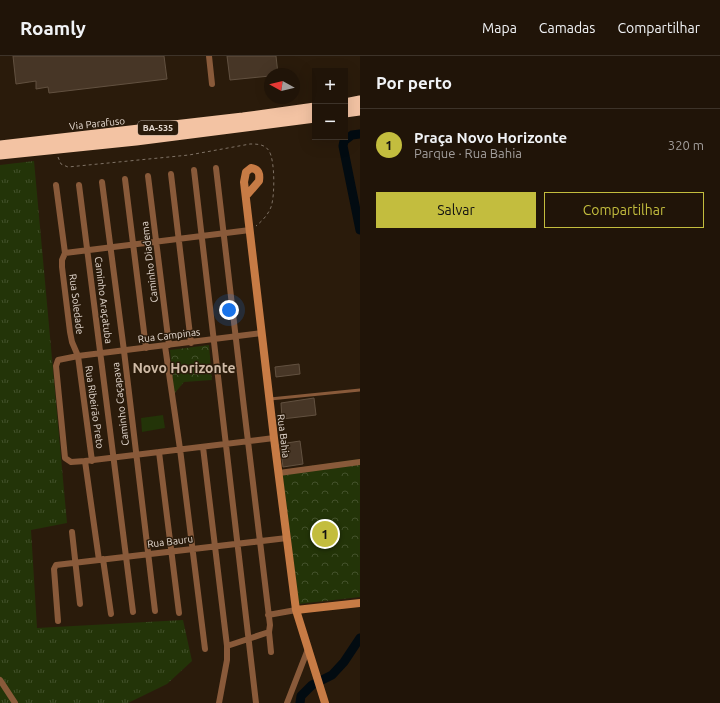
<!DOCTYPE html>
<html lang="pt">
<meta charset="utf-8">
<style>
:root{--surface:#201408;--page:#2d2116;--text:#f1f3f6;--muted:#a29e9c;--line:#3d3329;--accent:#c3bd3e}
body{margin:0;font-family:Ubuntu,sans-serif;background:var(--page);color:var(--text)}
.controls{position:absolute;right:12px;top:12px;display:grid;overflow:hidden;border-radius:0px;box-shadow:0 4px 16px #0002}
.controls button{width:36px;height:36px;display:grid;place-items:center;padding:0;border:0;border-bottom:1px solid var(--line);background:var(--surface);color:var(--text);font:20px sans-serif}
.compass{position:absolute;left:264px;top:12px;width:36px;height:36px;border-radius:50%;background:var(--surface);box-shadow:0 4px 16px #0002;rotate:278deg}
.you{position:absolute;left:229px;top:254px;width:14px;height:14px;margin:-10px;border:3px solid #fff;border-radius:50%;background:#1a73e8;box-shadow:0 0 0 6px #1a73e833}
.badge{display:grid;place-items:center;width:26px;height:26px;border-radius:50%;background:var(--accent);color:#111;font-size:13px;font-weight:700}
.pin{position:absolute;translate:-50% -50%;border:2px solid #fff;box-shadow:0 1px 4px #0006}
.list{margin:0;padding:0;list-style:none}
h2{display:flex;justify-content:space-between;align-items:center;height:52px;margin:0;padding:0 16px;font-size:17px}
h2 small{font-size:13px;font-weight:400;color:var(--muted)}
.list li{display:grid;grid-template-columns:26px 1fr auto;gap:12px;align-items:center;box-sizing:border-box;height:72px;padding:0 16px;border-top:1px solid var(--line)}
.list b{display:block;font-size:15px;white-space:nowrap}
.list p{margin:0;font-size:13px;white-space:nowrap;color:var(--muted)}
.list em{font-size:13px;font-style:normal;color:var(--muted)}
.actions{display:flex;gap:8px;padding:12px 16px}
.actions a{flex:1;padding:9px 0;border:1px solid var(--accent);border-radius:0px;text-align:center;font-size:14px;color:var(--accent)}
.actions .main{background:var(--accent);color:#111}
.map{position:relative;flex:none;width:360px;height:647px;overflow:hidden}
header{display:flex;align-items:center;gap:24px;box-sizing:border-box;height:56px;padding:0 20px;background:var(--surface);border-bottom:1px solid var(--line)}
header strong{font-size:19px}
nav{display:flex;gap:22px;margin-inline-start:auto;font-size:14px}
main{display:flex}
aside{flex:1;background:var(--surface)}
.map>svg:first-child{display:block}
.grass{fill:url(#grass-tufts)}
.park{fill:url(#park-crowns)}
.garden{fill:#233408}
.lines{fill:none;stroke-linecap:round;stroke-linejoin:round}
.river{stroke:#020b11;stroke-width:9}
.building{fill:#473626;stroke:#625140}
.path{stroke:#7f7265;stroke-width:1;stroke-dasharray:3 3;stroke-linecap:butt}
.lane{stroke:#895a3a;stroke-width:3}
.street{stroke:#895a3a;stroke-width:6}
.secondary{stroke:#c77b45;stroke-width:8}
.highway{stroke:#f3c3a3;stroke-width:11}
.labels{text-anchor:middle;stroke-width:3;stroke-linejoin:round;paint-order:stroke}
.shield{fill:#2a1b0b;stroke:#ada196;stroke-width:1}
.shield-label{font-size:9px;font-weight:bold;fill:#e5dad1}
.street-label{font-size:10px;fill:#e5dad1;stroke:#2a1b0b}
.district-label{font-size:14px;font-weight:bold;fill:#cfbba7;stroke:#2a1b0b}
</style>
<header>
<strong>Roamly</strong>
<nav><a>Mapa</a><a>Camadas</a><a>Compartilhar</a></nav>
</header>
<main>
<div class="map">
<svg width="360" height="647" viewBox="0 0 360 647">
<defs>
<pattern id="grass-tufts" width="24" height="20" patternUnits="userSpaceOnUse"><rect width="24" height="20" fill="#233408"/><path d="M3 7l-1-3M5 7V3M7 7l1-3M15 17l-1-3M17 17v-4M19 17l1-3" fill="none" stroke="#43512b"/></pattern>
<pattern id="park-crowns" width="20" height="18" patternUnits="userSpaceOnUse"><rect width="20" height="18" fill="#233408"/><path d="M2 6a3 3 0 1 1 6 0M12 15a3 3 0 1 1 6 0" fill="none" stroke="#43512b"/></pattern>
</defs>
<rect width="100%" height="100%" fill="#2a1b0b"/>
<path class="grass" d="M34 105 67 467 31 474 37 572 183 564 192 605 167 628 128 647H0V109Z"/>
<path class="park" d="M209 289 212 324 184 326 174 338 170 294Z
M360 403V541L299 548 282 414Z"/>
<path class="garden" d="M163 359 165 372 142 376 141 362Z"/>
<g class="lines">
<path class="river" d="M360 78 352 79 344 85 343 90 360 174
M300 647 301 640 312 629 332 619 344 606 360 582"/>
</g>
<path class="building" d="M13 0H164L167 23 49 37 48 31 36 33V25L16 28Z
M227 0H276L278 18H270V20L230 24Z
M299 308 300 318 276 321 275 311Z
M314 342 316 359 282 363 281 347Z
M300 385 303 408 283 411 280 388Z"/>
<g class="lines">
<path class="path" d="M58 101 61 108 68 111 189 99 250 88C257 88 265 88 269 95 275 104 275 140 271 151 268 159 262 165 256 170"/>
<path class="lane" d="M270 343 360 334"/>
<path class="street" d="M209 0 212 28
M216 112C233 264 252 417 270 569L269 576 271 596
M194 114 256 647
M171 118 191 287
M148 120 169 289
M125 123 146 292
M102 126 124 295 155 555
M56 129 65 197 62 204V211L70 276 72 286 78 300 92 405
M79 129 133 556
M65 197 250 174
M262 277 78 300 58 304 56 310 65 402 71 406 85 405 274 382
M165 290 180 393 205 593
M203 391 227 590V604L219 647
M159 396 179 557
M85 405 99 504
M279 417 360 406
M72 476 80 548
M103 503 111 558
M268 559 296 554
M58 565 54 513 56 509 287 482
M227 590 269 576
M0 624 15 647
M287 647 308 593"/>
<path class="secondary" d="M246 140 259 125C260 118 259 113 251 112L246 116 244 126 274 382 296 554 325 647
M296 554 360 547"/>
<path class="highway" d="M345 48 360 45
M345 56 360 54
M0 90 243 62 315 52
M0 98 136 84 315 61"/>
</g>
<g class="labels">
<rect class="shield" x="138" y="65" width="40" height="14" rx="3"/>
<g class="shield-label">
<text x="158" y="75">BA-535</text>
</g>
<g class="street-label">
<text transform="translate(97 67) rotate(-6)" y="4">Via Parafuso</text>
<text transform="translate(149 206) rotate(-97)" y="4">Caminho Diadema</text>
<text transform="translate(104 244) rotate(83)" y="4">Caminho Araçatuba</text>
<text transform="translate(77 248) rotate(83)" y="4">Rua Soledade</text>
<text transform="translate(169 279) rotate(-7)" y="4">Rua Campinas</text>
<text transform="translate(120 348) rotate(-97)" y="4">Caminho Caçapava</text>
<text transform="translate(95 351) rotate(82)" y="4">Rua Ribeirão Preto</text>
<text transform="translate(284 380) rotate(83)" y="4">Rua Bahia</text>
<text transform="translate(170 485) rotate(-7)" y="4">Rua Bauru</text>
</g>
<g class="district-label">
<text x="184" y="317">Novo Horizonte</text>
</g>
</g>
</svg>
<div class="controls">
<button>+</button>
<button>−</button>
</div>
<svg class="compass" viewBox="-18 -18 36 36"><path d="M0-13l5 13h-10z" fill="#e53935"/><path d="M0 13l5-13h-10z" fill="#a29e9c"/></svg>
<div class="you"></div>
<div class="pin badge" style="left:325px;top:478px">1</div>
</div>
<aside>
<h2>Por perto<small></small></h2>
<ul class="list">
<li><span class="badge">1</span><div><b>Praça Novo Horizonte</b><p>Parque · Rua Bahia</p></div><em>320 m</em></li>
</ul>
<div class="actions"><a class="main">Salvar</a><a>Compartilhar</a></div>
</aside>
</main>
